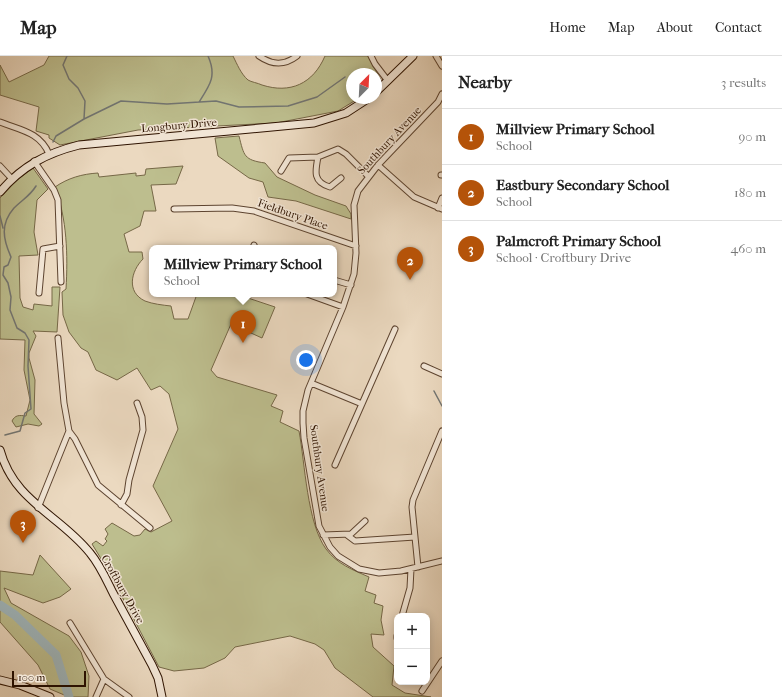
<!DOCTYPE html>
<meta charset="utf-8">
<style>
:root{--surface:#fff;--page:#f6f6f6;--text:#222;--muted:#767676;--line:#e0e0e0;--accent:#b45309}
body{margin:0;font-family:"IM FELL French Canon",serif;background:var(--page);color:var(--text)}
.controls{position:absolute;right:12px;bottom:12px;display:grid;overflow:hidden;border-radius:8px;box-shadow:0 2px 10px #0003}
.controls button{width:36px;height:36px;display:grid;place-items:center;padding:0;border:0;border-bottom:1px solid var(--line);background:var(--surface);color:var(--text);font:20px sans-serif}
.compass{position:absolute;left:346px;top:12px;width:36px;height:36px;border-radius:50%;background:var(--surface);box-shadow:0 2px 10px #0003;rotate:24deg}
.scale{position:absolute;left:12px;bottom:10px;width:74px;box-sizing:border-box;padding-left:4px;border:2px solid #2e1300;border-top:0;font-size:11px;line-height:14px;white-space:nowrap;color:#2e1300;-webkit-text-stroke:3px #f2e6d6;paint-order:stroke}
.you{position:absolute;left:306px;top:304px;width:14px;height:14px;margin:-10px;border:3px solid #fff;border-radius:50%;background:#1a73e8;box-shadow:0 0 0 6px #1a73e833}
.badge{display:grid;place-items:center;width:26px;height:26px;border-radius:50%;background:var(--accent);color:#fff;font-size:13px;font-weight:700}
.pin{position:absolute;translate:-50% -33px;filter:drop-shadow(0 1px 2px #0008)}
.pin::after{content:'';position:absolute;top:21px;width:14px;height:12px;background:inherit;clip-path:polygon(0 0,100% 0,50% 100%)}
.popup{position:absolute;left:149px;top:189px;width:188px;height:52px;box-sizing:border-box;display:grid;place-content:center;border-radius:8px;background:var(--surface);filter:drop-shadow(0 1px 3px #0005);font-size:13px;white-space:nowrap;color:var(--muted)}
.popup b{font-size:15px;color:var(--text)}
.popup::after{content:'';position:absolute;left:50%;top:100%;margin-left:-8px;border:8px solid transparent;border-top-color:var(--surface)}
.list{margin:0;padding:0;list-style:none}
h2{display:flex;justify-content:space-between;align-items:center;height:52px;margin:0;padding:0 16px;font-size:17px}
h2 small{font-size:13px;font-weight:400;color:var(--muted)}
.list li{display:grid;grid-template-columns:26px 1fr auto;gap:12px;align-items:center;box-sizing:border-box;height:56px;padding:0 16px;border-top:1px solid var(--line)}
.list b{display:block;font-size:15px;white-space:nowrap}
.list p{margin:0;font-size:13px;white-space:nowrap;color:var(--muted)}
.list em{font-size:13px;font-style:normal;color:var(--muted)}
.map{position:relative;flex:none;width:442px;height:641px;overflow:hidden}
header{display:flex;align-items:center;gap:24px;box-sizing:border-box;height:56px;padding:0 20px;background:var(--surface);border-bottom:1px solid var(--line)}
header strong{font-size:19px}
nav{display:flex;gap:22px;margin-inline-start:auto;font-size:14px}
main{display:flex}
aside{flex:1;background:var(--surface)}
.map>svg:first-child{display:block}
.green{fill:#bdbe8e;stroke:#766847}
.lines{fill:none;stroke-linecap:round;stroke-linejoin:round}
.stream{stroke:#727572;stroke-width:1.5}
.river{stroke:#9fb7be;stroke-width:9}
.street-casing{stroke:#5d4430;stroke-width:7}
.secondary-casing{stroke:#2e1300;stroke-width:9}
.street{stroke:#f2e6d6;stroke-width:5}
.secondary{stroke:#f2e6d6;stroke-width:7}
.labels{text-anchor:middle;stroke-width:3;stroke-linejoin:round;paint-order:stroke}
.street-label{font-size:11px;fill:#2e1300;stroke:#f2e6d6}
</style>
<header>
<strong>Map</strong>
<nav><a>Home</a><a>Map</a><a>About</a><a>Contact</a></nav>
</header>
<main>
<div class="map">
<svg width="442" height="641" viewBox="0 0 442 641">
<rect width="100%" height="100%" fill="#ebd9c0"/>
<filter id="stains"><feTurbulence type="fractalNoise" baseFrequency=".005" numOctaves="4"/><feColorMatrix values="0 0 0 0 .2 0 0 0 0 .09 0 0 0 0 .02 0 0 0 .5 -.17"/></filter>
<radialGradient id="worn" r=".72"><stop offset=".6" stop-color="#630" stop-opacity="0"/><stop offset="1" stop-color="#630" stop-opacity=".3"/></radialGradient>
<path class="green" d="M49 0H233C237 8 241 18 248 24 251 26 258 27 262 29 290 38 313 28 325 0H368L381 24 376 30V18H352V42H359L338 55 276 67 138 74 60 89 49 82V79L36 75 39 51 0 39V9L9 26 44 9Z
M239 80C244 100 244 104 265 107L277 121 315 139 346 150 351 158V163L296 145 268 141 263 126 249 122 218 100 215 82Z
M183 110 176 128 151 129 156 155H144L140 170 124 178 129 196H142L143 203C131 215 126 236 145 245 153 248 162 249 171 250L174 263H188L197 238H236L275 251 262 282 231 268 211 314 217 321 277 339 271 350 283 355 280 366 299 375C305 407 307 467 326 493 337 508 353 514 369 521L365 535 376 539 374 547 383 550 381 564 384 579 371 578 373 591 394 610 392 629 405 637 431 641H373L335 612 324 594 315 588 290 580 235 591 225 602 204 612 174 615 159 611 108 514 92 488 96 485 103 490 107 485 105 483 108 478 105 473 112 467 134 480 140 479 145 473 151 476 172 465 153 430 178 373 169 338 160 330 151 334 137 312 117 324 96 314 88 296 81 292 69 276 63 259 62 236 66 233C68 199 67 163 55 131 68 122 82 118 98 117L99 121 136 117V120L145 119 146 113Z
M33 112 48 133 37 144 34 176 38 199 19 200 20 242 23 251 33 254 34 248 52 250V231H60L57 276 33 275 36 280 29 297V302L35 324 34 358 42 368 39 370 28 368 16 371 12 365C15 359 19 359 26 360L30 344 24 314 25 284 0 283V142L13 127Z
M40 499 71 533 60 541 43 547 4 532 11 547 69 580 81 596 89 620 88 641H69L50 633 38 609 0 566V515L33 519Z"/>
<g class="lines">
<path class="stream" d="M67 0 63 9 69 23 78 32 85 45 84 63
M199 46C210 29 217 20 208 0
M53 86 56 80 84 63 121 45 167 48 216 45 239 51 288 50 317 41 345 21
M0 160 3 172
M434 335 442 350
M5 379 20 375 25 357 31 353 28 310 29 284 25 277 17 272 10 254 11 241 8 227 3 219 4 211 8 209 11 201C3 183 0 168 14 152 22 144 30 140 36 130"/>
<path class="river" d="M0 549 15 559 56 599 69 641"/>
<g class="street-casing">
<path id="street" d="M259 0C272 9 284 10 297 0
M371 0 375 8 388 25
M436 0 442 10
M442 38 438 46 378 109 358 135 354 149 356 197 354 218 343 251 308 334 303 355V367L304 382 319 470 330 491 338 500 359 513 379 517 401 515 442 505
M0 66C20 74 40 76 49 98
M318 101C315 116 313 126 330 131L341 122
M34 105 54 134 58 144 61 226
M378 109 414 141 442 153
M0 110 12 123
M281 115 289 102 318 101 338 93 346 98 368 120
M441 119H442
M438 152 442 142
M174 153 232 152 254 155 356 190
M253 192 254 189
M334 224 351 229
M39 237 43 193 60 190
M307 238 343 251
M424 310 442 318
M311 327 362 348
M69 375 75 383 98 429 150 472
M335 409 395 273
M121 449 127 438 129 424 143 374 142 361 137 347
M38 452 69 375 64 347 58 282
M323 479 351 478 365 465
M347 479 355 485 415 481
M418 511 412 451 413 444 442 375
M402 560 410 532 411 513
M70 567 104 623 129 641
M397 582V580
M422 635 442 605
M96 641 104 623"/>
</g>
<g class="secondary-casing">
<path id="secondary" d="M376 36 413 0
M0 136C22 110 47 97 79 89L314 67 346 57 369 42
M0 394C14 446 60 459 90 497 100 509 106 523 113 537 126 561 139 585 152 609L158 622 162 641
M0 624 20 629 50 641"/>
</g>
<use href="#street" class="street"/>
<use href="#secondary" class="secondary"/>
</g>
<g class="labels">
<g class="street-label">
<text transform="translate(179 69) rotate(-5)" y="4">Longbury Drive</text>
<text transform="translate(389 84) rotate(-47)" y="4">Southbury Avenue</text>
<text transform="translate(293 158) rotate(19)" y="4">Fieldbury Place</text>
<text transform="translate(320 412) rotate(82)" y="4">Southbury Avenue</text>
<text transform="translate(123 533) rotate(61)" y="4">Croftbury Drive</text>
</g>
</g>
<rect width="100%" height="100%" filter="url(#stains)"/>
<rect width="100%" height="100%" fill="url(#worn)"/>
</svg>
<div class="controls">
<button>+</button>
<button>−</button>
</div>
<svg class="compass" viewBox="-18 -18 36 36"><path d="M0-13l5 13h-10z" fill="#e53935"/><path d="M0 13l5-13h-10z" fill="#767676"/></svg>
<div class="scale">100 m</div>
<div class="you"></div>
<div class="pin badge" style="left:243px;top:287px">1</div>
<div class="popup"><b>Millview Primary School</b>School</div>
<div class="pin badge" style="left:410px;top:224px">2</div>
<div class="pin badge" style="left:23px;top:487px">3</div>
</div>
<aside>
<h2>Nearby<small>3 results</small></h2>
<ul class="list">
<li><span class="badge">1</span><div><b>Millview Primary School</b><p>School</p></div><em>90 m</em></li>
<li><span class="badge">2</span><div><b>Eastbury Secondary School</b><p>School</p></div><em>180 m</em></li>
<li><span class="badge">3</span><div><b>Palmcroft Primary School</b><p>School · Croftbury Drive</p></div><em>460 m</em></li>
</ul>
</aside>
</main>
